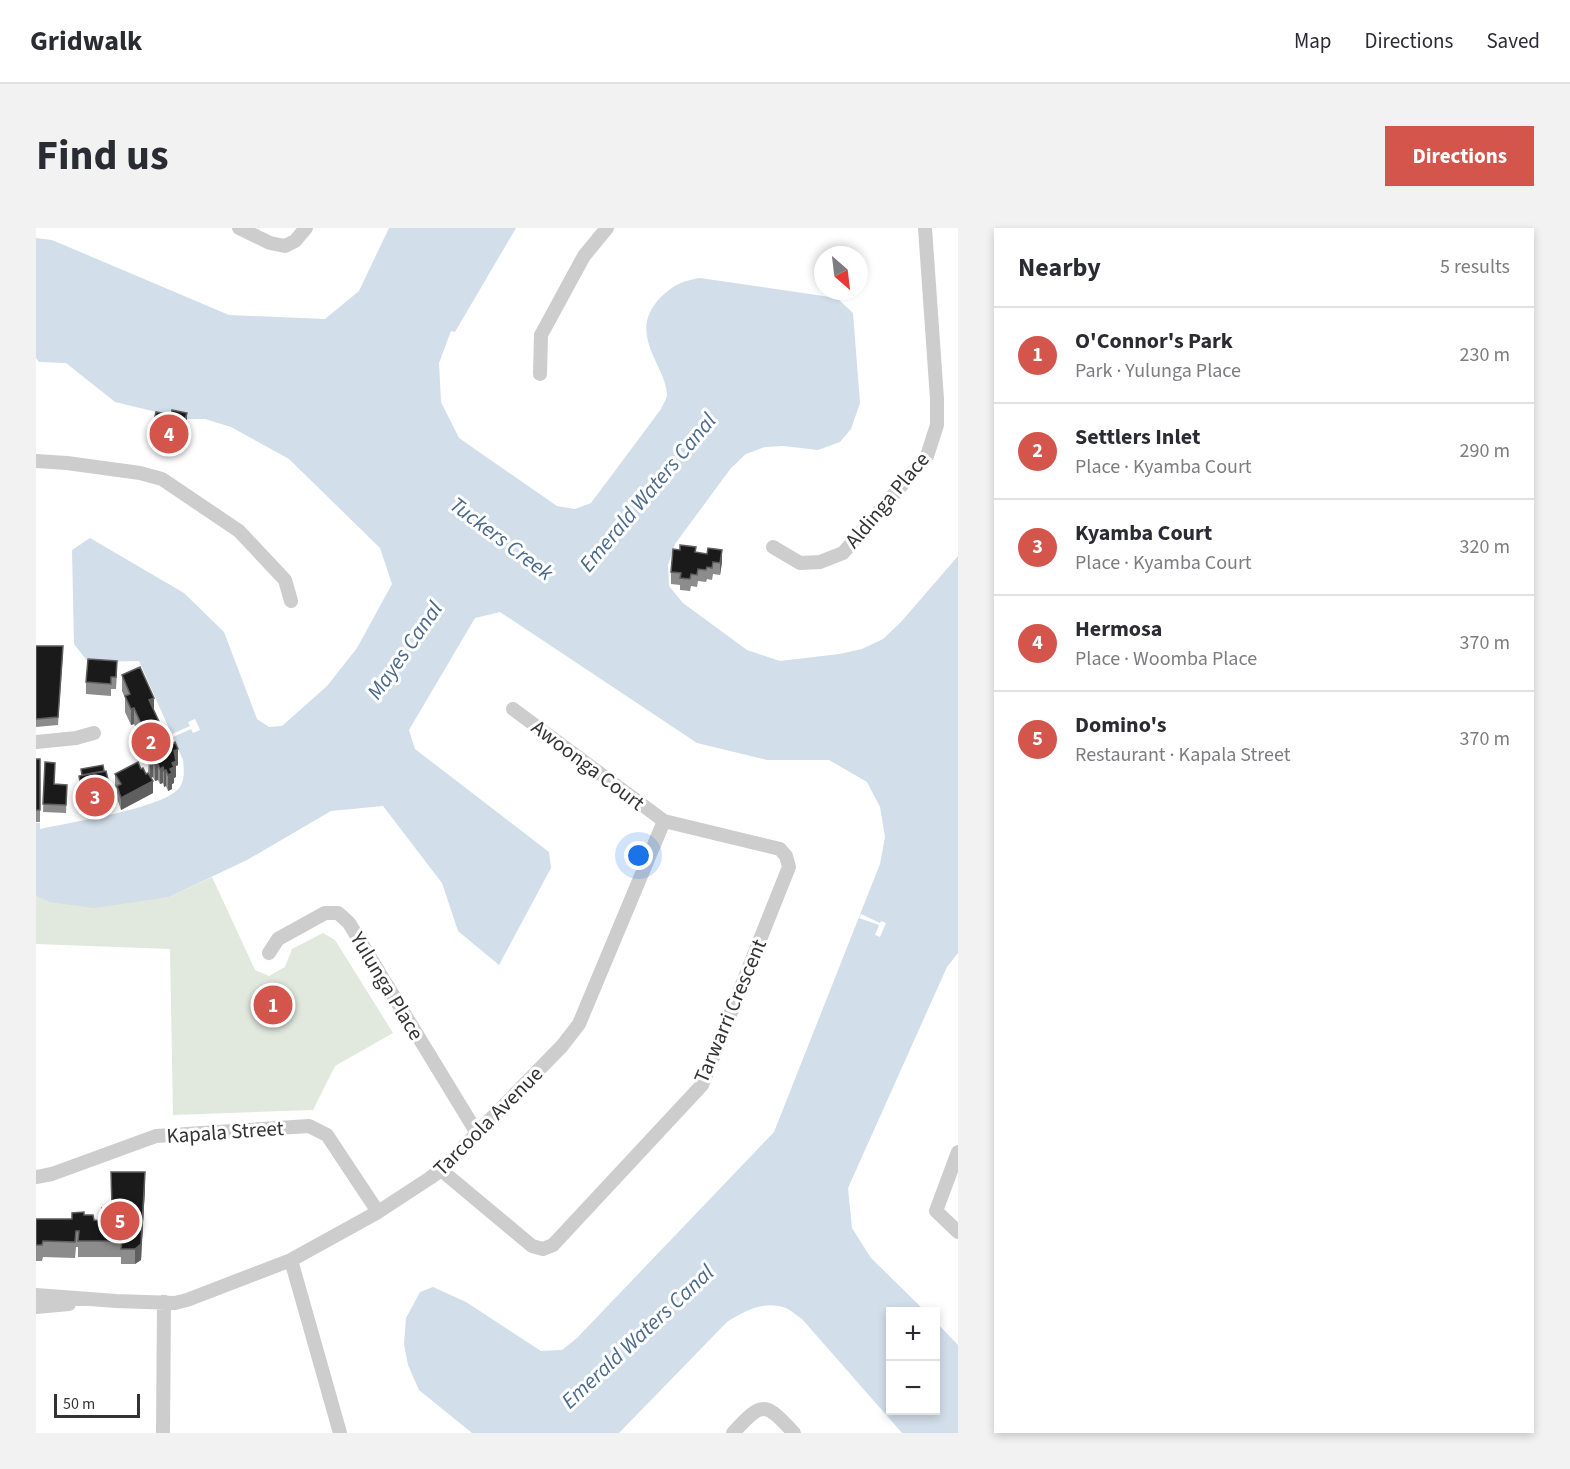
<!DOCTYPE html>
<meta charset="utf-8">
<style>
:root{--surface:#fff;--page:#f2f2f3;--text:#2b2b33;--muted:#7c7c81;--line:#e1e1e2;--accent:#d3554c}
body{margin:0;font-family:"Source Sans 3",sans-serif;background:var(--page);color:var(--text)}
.controls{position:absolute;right:18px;bottom:18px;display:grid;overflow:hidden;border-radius:0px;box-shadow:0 3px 9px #0003}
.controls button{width:54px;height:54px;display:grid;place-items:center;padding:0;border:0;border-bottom:2px solid var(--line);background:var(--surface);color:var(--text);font:30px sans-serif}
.compass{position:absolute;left:778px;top:18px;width:54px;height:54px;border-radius:50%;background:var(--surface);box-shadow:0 3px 9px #0003;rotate:152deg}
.scale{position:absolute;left:18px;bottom:15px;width:86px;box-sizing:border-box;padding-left:6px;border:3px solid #333;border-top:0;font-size:16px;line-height:21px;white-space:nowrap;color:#333;-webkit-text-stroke:4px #fff;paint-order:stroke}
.you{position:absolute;left:603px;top:628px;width:21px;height:21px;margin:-15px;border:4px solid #fff;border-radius:50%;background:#1a73e8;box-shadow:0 0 0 9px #1a73e833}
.badge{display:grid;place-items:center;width:39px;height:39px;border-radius:50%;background:var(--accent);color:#fff;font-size:20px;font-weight:700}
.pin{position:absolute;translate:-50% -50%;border:3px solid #fff;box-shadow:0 2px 6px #0006}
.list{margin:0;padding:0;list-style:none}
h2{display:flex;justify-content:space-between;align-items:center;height:78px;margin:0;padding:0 24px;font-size:26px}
h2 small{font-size:20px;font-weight:400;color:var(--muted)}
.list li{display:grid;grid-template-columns:39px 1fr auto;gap:18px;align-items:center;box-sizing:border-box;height:96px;padding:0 24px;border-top:2px solid var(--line)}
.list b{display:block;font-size:22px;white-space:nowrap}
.list p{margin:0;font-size:20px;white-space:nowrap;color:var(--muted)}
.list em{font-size:20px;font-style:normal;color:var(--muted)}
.map{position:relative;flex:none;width:922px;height:1205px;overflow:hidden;border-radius:0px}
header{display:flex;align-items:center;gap:36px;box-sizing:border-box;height:84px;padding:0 30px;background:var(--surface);border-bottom:2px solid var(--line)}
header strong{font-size:28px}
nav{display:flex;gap:33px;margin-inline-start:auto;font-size:21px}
.intro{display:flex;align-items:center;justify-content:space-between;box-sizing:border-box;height:144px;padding:0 36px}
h1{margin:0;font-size:42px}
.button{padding:15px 27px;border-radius:0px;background:var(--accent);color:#fff;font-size:21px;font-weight:700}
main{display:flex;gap:36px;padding:0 36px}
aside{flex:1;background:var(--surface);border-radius:0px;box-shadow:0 3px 9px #0003}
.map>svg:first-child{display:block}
.green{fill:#e1e8dd}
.water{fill:#d2deea}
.pier{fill:#fff}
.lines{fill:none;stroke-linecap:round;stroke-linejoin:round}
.minor{stroke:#cdcdcd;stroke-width:14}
.wall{fill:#8c8c8c}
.shaded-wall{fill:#5f5f5f}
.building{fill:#1a1a1a;stroke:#5f5f5f;stroke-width:1.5}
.labels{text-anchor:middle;stroke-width:6;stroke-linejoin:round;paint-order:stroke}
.street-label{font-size:21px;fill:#333;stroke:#fff}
.water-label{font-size:22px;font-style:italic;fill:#49698d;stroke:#fff}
</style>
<header>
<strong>Gridwalk</strong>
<nav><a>Map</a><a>Directions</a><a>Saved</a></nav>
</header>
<div class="intro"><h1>Find us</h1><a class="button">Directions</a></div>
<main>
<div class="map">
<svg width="922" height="1205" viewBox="0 0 922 1205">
<rect width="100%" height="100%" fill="#fff"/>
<path class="green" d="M176 649 219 742 233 748 249 739 256 721 287 705 299 712 357 805 299 838 277 882 137 887 134 721 0 716V668L13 674 133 669Z"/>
<path class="water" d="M353 0H480L419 104 415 103 403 135 405 174 423 210 521 278 539 281 555 275 625 181C627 177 630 171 631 168 631 161 628 151 625 145 613 118 600 97 623 71 636 58 645 53 664 50L801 70 817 85 824 175 815 201 804 214 782 222 747 218 729 219 710 226 695 240 639 316 632 337 633 358 647 375 711 422 744 433 803 426 826 421 847 411 865 394 922 328V725L911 739 812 960 816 1000 835 1030 889 1083 855 1084V1182H900V1094L922 1117V1205H866L766 1091C761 1088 755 1082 750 1080 728 1072 708 1083 691 1094L583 1205H436L383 1162 372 1137 368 1116 370 1090 384 1064 397 1059 430 1074 505 1123 526 1122 541 1110 738 904 844 636 849 609 844 579 831 554 793 532H731L661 515 464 384 439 390 373 502 379 521 513 624 515 640 463 737 422 703 406 655 347 578 295 583 211 632 133 669 58 680 13 674 0 668V595H4V601C31 595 130 580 144 559 149 551 148 541 147 532L103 433 52 434 38 416 36 322 54 310 148 365 188 404 221 491 233 499 246 498 291 458 321 420 356 356 344 320 253 231 195 199 169 191H150L79 174 30 135 3 134 0 130V10L16 12 193 87 289 91 323 63Z"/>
<path class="pier" d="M159 491 164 502 157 505 155 501 135 510 134 507 154 498 152 494Z
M825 686 844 695 845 693 850 695 844 709 839 707 843 697 823 690Z"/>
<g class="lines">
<path class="minor" d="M203 0 234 15 249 18 259 13 270 0
M504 146 505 107 548 28 571 0
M0 233 31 235 104 245 126 251 203 303 249 352 255 373
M737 319 764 335 784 334 807 325 891 228 901 197V171L889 0
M0 514 40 510 58 505
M233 725 242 711 289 685H302L313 695 441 905
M922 924 900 983 922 1004
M405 942 496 1018 507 1021 517 1017 666 857 753 639 750 628 744 621 628 593 477 481
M0 949 16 946 120 908 273 898 291 907 342 984
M255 1032 304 1205
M0 1067 80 1073 139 1075 151 1072 255 1032 342 984 394 950 405 942 526 818 543 796 628 593
M0 1079 33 1076
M127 1205 128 1074
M697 1205C727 1172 729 1174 758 1205"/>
</g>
<path class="wall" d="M120 184 151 197 144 220 135 218V214L132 213 130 218 126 217 125 221 115 219V207Z
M660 324 686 334 684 347 677 346 676 352 671 351 670 354 662 353 661 359 655 358 654 363 644 362V357L635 356V344Z
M0 418 27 426 22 497 0 499Z
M81 445 80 461H75V468L50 466V454Z
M86 447 118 482 142 537 140 538V549L138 550V555L136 556V561L132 563 130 558 128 559 127 555 124 556 122 552 119 553 117 549 115 550 117 565 85 582 81 570V561L79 558V546L105 541 110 546 112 545 113 529 98 496 95 497 89 484V470L86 463Z
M0 531H4V594H0Z
M9 534 18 556 31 557 30 585 7 584Z
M45 541 68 543 75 565V577L62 579V584L48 587 43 560V548H46Z
M109 960 105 1032 99 1036H85V1029H42V1019H40L39 1030 7 1029 6 1033H0V991H36L48 987 58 992 66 993 75 979Z"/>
<path class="shaded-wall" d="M151 185V197L144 220V208Z
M132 201V213L130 218V206Z
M126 205V217L125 221V209Z
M686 322V334L684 347V335Z
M118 470V485L113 472Z
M98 480V496L95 497V481Z
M142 521V537L140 538V549L138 550V555L136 556V561L132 563V547L138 523Z
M117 533V549L114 550V534Z
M122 536V552L119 553V537Z
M127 539V555L124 556V541Z
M130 542V558L128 559V543Z
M117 553V565L85 582V570Z
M109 944V960L105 1032 99 1036V1021Z"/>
<path class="building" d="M136 182 151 185 144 208 135 206 136 202 132 201 130 206 126 205 125 209 115 207 120 184 135 187Z
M644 317 660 319 659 324 671 326 672 320 686 322 684 335 677 334 676 340 671 339 670 342 662 341 661 347 655 346 654 351 644 350 645 345 635 344 637 321 644 322Z
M0 418H27L22 489 0 491Z
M52 431 81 433 80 449H75V456L50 454Z
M104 439 118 470 113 472 134 517 139 514 142 521 138 523 140 533 136 535 138 539 134 541 136 545 132 547 130 542 128 543 127 539 124 541 122 536 119 537 117 533 114 534 112 529 119 527 98 480 95 481 89 468 94 466 86 447Z
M0 531H4V582H0Z
M9 534 19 535 18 556 31 557 30 577 7 576Z
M102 534 105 541 107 540 110 546 112 545 117 553 85 570 81 558 85 556 79 546Z
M67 537 68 543 46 547 45 541Z
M70 543 75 565 61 568 62 572 48 575 43 548Z
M75 944H109L105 1016 99 1021H85L86 1013H42L43 1003H40L39 1014 7 1013 6 1017H0V991H36V985L48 984V987H57L58 992 66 993V980L76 979Z"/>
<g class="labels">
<g class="street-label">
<text transform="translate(851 272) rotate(-50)" y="7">Aldinga Place</text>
<text transform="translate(552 537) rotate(37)" y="7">Awoonga Court</text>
<text transform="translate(351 758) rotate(59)" y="7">Yulunga Place</text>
<text transform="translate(694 783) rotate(-67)" y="7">Tarwarri Crescent</text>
<text transform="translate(452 893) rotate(-45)" y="7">Tarcoola Avenue</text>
<text transform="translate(189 904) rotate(-4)" y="7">Kapala Street</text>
</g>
<g class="water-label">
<text transform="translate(611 264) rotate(-50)" y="8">Emerald Waters Canal</text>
<text transform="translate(466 310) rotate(37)" y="8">Tuckers Creek</text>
<text transform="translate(368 422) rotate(-55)" y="8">Mayes Canal</text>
<text transform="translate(601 1108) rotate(-43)" y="8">Emerald Waters Canal</text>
</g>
</g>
</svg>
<div class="controls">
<button>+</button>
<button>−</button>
</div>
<svg class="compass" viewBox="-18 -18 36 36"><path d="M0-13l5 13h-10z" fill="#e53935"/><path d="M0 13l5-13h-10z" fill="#7c7c81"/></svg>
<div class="scale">50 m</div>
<div class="you"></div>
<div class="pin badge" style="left:237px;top:777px">1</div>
<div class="pin badge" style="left:115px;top:514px">2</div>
<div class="pin badge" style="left:59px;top:569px">3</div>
<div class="pin badge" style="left:133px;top:206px">4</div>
<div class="pin badge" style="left:84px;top:993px">5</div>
</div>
<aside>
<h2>Nearby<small>5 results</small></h2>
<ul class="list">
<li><span class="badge">1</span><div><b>O'Connor's Park</b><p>Park · Yulunga Place</p></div><em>230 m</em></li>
<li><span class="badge">2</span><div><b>Settlers Inlet</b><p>Place · Kyamba Court</p></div><em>290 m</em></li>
<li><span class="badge">3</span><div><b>Kyamba Court</b><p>Place · Kyamba Court</p></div><em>320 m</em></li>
<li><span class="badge">4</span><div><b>Hermosa</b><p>Place · Woomba Place</p></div><em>370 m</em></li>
<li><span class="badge">5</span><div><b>Domino's</b><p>Restaurant · Kapala Street</p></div><em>370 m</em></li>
</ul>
</aside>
</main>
